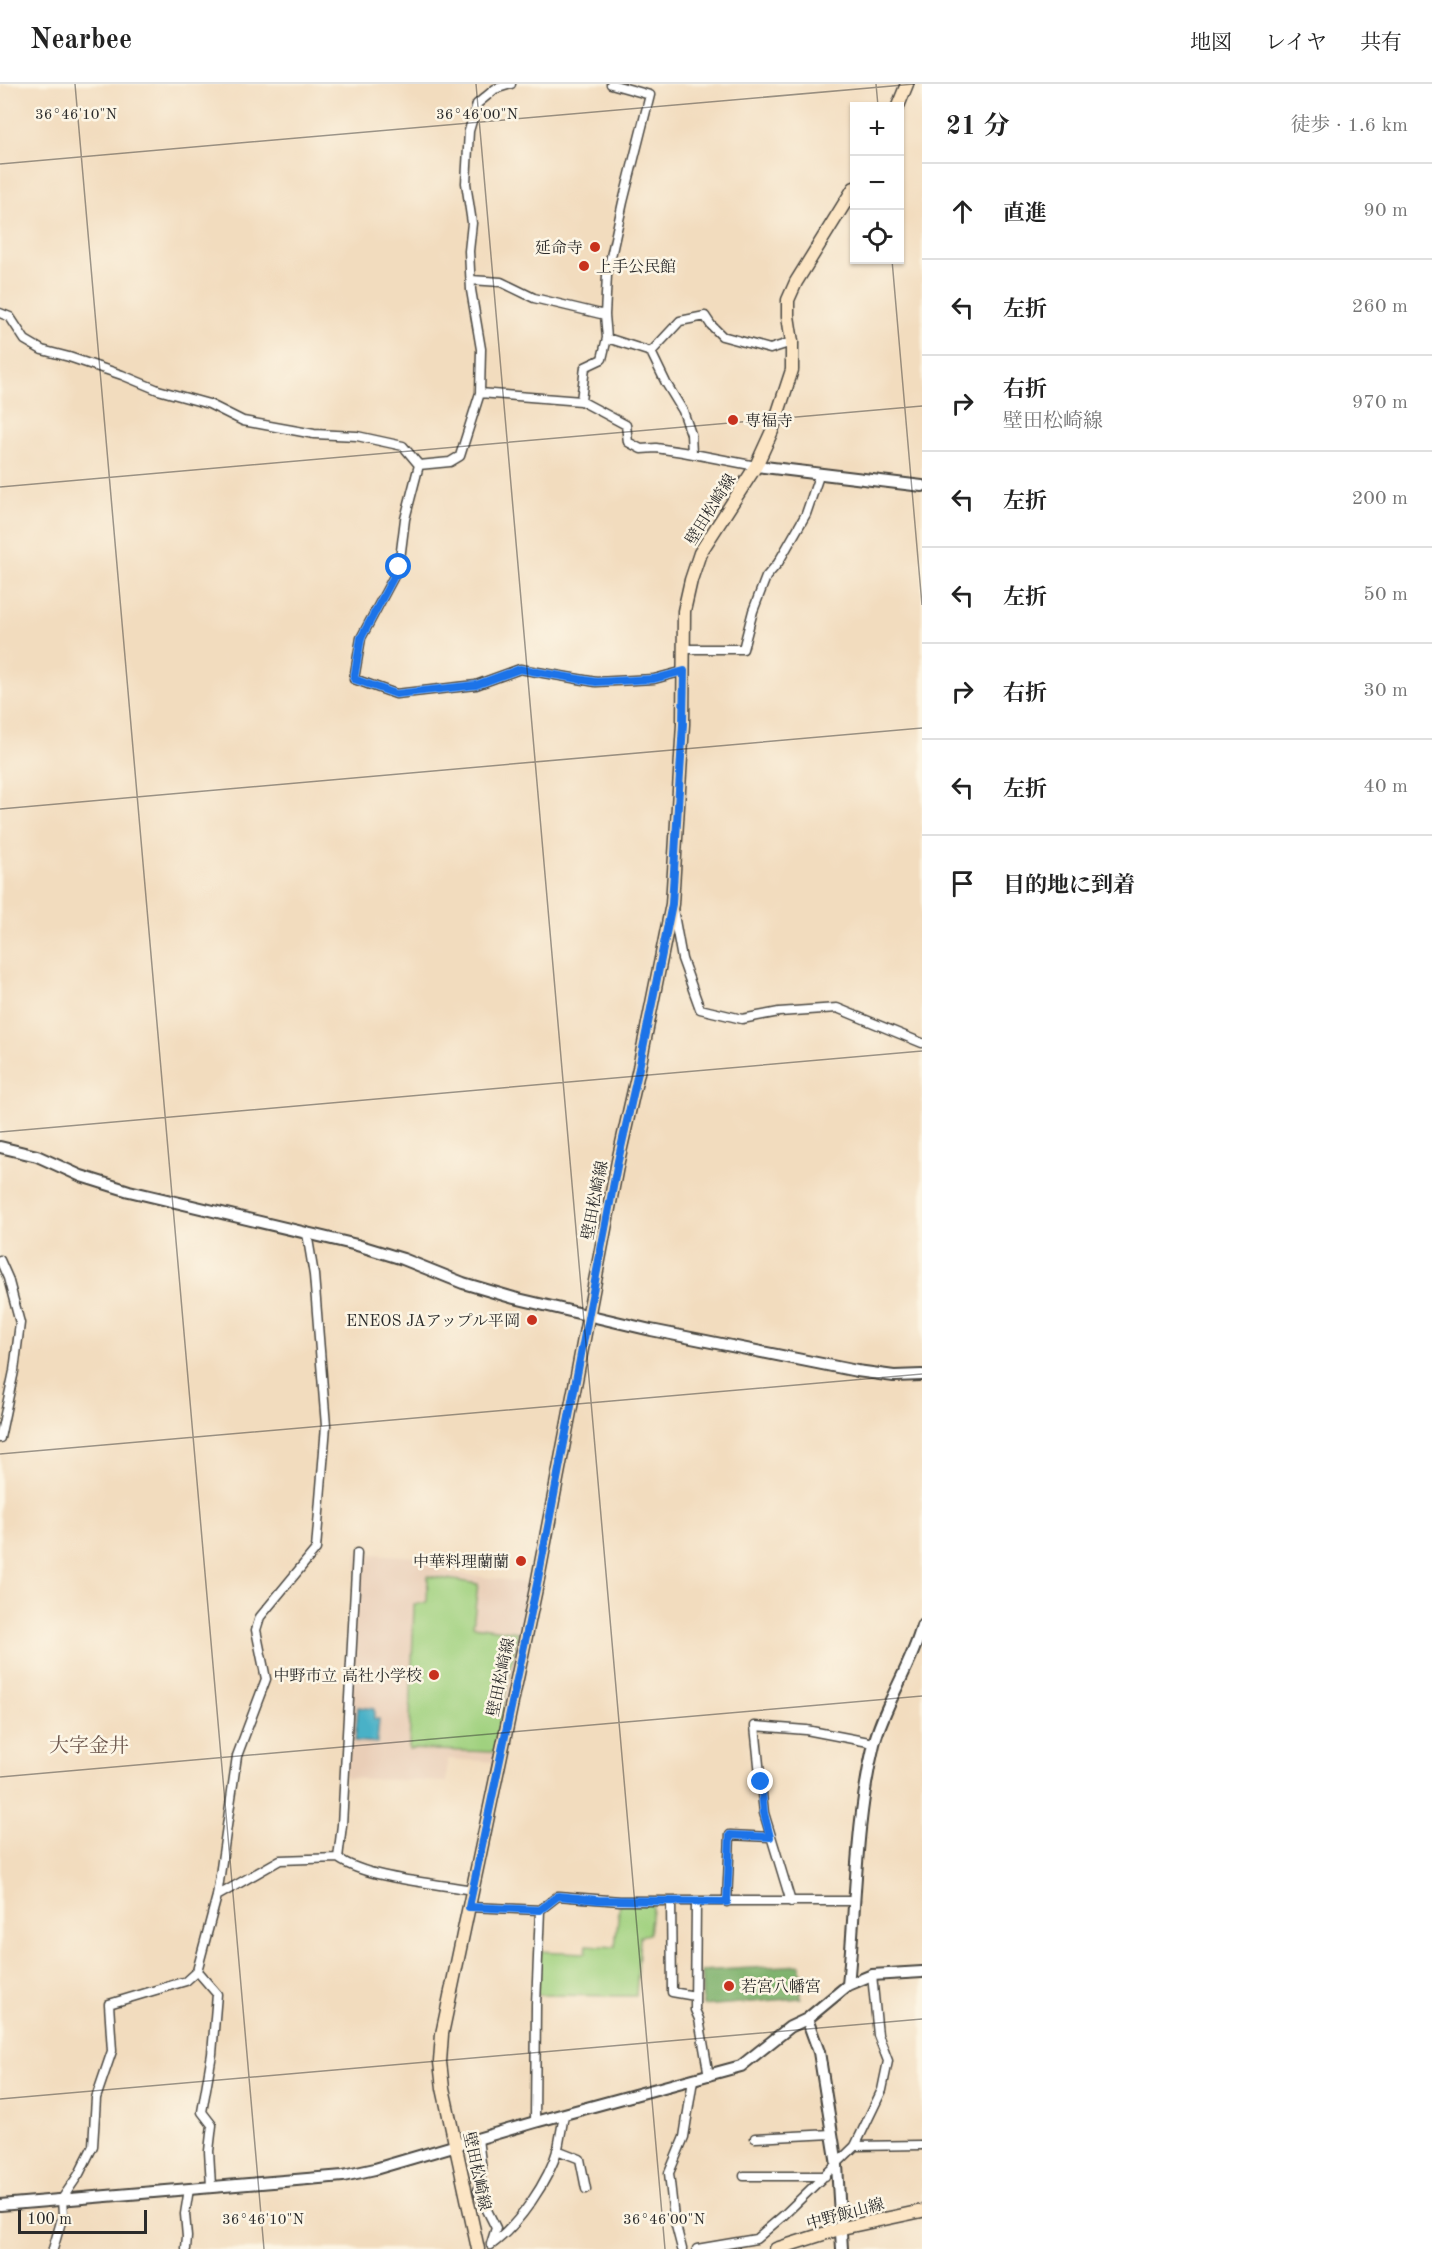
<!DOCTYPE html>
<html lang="ja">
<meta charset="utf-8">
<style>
:root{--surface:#fff;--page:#f6f6f6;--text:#222;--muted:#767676;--line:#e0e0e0}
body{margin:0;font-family:"Old Standard TT","Noto Serif JP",serif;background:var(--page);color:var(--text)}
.controls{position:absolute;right:18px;top:18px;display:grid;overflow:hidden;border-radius:0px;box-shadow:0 2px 4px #0004}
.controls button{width:54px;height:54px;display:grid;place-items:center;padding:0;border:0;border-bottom:2px solid var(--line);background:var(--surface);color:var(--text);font:30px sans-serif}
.scale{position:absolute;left:18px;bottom:15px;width:129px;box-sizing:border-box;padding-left:6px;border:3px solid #2b2b2b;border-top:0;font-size:16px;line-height:21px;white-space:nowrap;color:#2b2b2b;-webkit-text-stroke:4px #fcf5e5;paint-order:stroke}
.stop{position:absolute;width:18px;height:18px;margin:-14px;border:4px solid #1a73e8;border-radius:50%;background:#fff}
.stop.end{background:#1a73e8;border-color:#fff;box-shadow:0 2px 6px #0008}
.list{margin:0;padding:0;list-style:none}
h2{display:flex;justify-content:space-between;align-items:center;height:78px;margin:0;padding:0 24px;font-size:26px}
h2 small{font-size:20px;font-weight:400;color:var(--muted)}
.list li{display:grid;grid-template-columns:39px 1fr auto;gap:18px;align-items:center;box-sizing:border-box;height:96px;padding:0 24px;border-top:2px solid var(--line)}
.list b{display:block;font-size:22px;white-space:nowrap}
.list p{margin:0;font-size:20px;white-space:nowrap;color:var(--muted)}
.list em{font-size:20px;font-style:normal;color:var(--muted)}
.icon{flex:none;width:33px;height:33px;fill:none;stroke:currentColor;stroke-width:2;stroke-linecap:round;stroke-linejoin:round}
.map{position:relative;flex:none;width:922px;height:2165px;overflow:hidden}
header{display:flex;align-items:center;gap:36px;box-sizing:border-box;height:84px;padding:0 30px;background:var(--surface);border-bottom:2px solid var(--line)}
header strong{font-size:28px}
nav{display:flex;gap:33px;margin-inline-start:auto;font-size:21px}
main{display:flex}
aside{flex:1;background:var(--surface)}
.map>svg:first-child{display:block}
.built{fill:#e9ceb7}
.green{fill:#a0d17f;stroke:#667e55;stroke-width:1.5}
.forest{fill:#80b36e;stroke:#566f4c;stroke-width:1.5}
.water{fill:#48b1c7;stroke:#3a6e79;stroke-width:1.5}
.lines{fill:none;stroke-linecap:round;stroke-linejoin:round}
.minor-casing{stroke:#494641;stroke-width:11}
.tertiary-casing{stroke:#494641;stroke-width:14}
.secondary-casing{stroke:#494641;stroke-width:15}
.minor{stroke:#fff;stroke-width:8}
.tertiary{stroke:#fff;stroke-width:10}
.secondary{stroke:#fce5c4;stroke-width:12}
.route{stroke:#1a73e8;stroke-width:8}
.ticks{fill:none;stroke:#2b2b2b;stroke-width:1.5;stroke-opacity:0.45}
.poi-dot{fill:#c8321e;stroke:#fcf5e5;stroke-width:2}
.labels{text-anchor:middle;stroke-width:5;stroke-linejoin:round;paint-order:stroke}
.poi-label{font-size:16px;fill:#2b2b2b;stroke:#fcf5e5;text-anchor:end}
.street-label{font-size:16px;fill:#2b2b2b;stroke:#fcf5e5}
.quarter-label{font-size:20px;fill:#6c564d;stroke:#fcf5e5}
.ticks-label{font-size:15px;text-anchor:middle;fill:#2b2b2b;stroke:#fcf5e5;stroke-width:5;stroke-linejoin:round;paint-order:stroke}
</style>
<header>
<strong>Nearbee</strong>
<nav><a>地図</a><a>レイヤ</a><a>共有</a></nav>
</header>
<main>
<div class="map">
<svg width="922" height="2165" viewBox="0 0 922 2165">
<rect width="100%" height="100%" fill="#fcf5e5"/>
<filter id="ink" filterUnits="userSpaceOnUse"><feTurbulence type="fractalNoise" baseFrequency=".0167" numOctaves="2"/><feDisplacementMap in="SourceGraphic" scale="12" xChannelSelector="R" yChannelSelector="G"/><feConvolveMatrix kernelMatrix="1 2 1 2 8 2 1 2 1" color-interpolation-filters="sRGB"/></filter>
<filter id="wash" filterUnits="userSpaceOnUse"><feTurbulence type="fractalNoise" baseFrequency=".008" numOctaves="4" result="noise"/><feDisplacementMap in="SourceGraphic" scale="24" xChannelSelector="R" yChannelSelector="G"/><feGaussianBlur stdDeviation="1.35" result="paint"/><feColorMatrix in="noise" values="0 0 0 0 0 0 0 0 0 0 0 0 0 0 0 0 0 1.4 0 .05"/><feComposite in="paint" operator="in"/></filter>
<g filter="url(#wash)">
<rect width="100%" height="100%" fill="#f2dcbe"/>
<path class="built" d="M357 1469 435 1474 439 1487 537 1500 499 1678 448 1675 446 1698 345 1694Z"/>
<path class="green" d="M428 1492 478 1500 473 1542 518 1548 494 1668 409 1665 414 1521 427 1518Z
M620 1817H653L649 1850 640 1852 636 1912 536 1911 538 1867 586 1869 587 1861 615 1863Z"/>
<path class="forest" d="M800 1881 801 1914 703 1922 701 1887Z"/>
<path class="water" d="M358 1623 374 1625V1635H379L377 1659 355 1657Z"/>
</g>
<g filter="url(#ink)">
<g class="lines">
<g class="minor-casing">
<path id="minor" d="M511 0 495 5 477 20 469 47 466 99 472 139 469 167 471 206 481 265 480 309 460 372 450 378 419 381 405 435 399 483 361 554 354 595 396 610 476 601 520 585 596 598 654 595 684 587
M471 196 501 198 534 214 605 231
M0 229 10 233 25 256 42 266 69 273 122 291 158 306 209 320 243 337 314 350 357 352 403 362 419 381
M607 254 651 268 666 299 683 327 691 350 692 369
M651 268 680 237 705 232 711 241 722 252 770 265 792 258
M480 309 581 317 626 341 628 358 641 365 656 364 683 368 756 382
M581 317 585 283 602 275 607 254 605 231 607 191 623 118 650 11 611 0
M684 565H743L753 527 766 493 778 479 806 430 820 389
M673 825 682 875 700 925 742 935 779 928 837 924 922 959
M0 1176 8 1194 20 1239 14 1287 0 1354
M338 1774 342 1741 357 1469
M217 1812 280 1776 338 1774C367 1795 436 1799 472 1806
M671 1817 672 1908 695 1912
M696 1818 695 1926 699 1935 709 1992
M727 1818 730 1751 770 1753
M791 1818 764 1729 755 1642 806 1646 874 1659
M469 1823 540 1826 558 1812 620 1817H854
M535 2038 536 1921 540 1826
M755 2054 832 2050
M478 2055 482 2086 478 2108 496 2144 491 2160
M855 2062 922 2061
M557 2066 580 2075 586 2105
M744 2092H825
M211 2102 209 2067 212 2041 202 2028 212 1970 217 1910 197 1887 217 1812 237 1672 266 1595 256 1546 260 1533 316 1465 326 1342 314 1191 307 1149
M491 2161C518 2142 549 2097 558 2064 560 2054 562 2042 564 2031
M53 2165 63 2131 62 2115 79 2090 93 2062 96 2014 112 1967 109 1920 186 1897 197 1887
M186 2165 187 2153 185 2130 189 2105
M682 2165 674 2134 669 2089 684 2053 693 1996
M697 2165 756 2155 784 2131 855 2062 882 2006 888 1977 878 1951 872 1891"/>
</g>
<g class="tertiary-casing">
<path id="tertiary" d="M756 382 922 402
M0 1063 37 1072 81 1092 129 1107 357 1161 403 1175 463 1199 514 1214 651 1246 857 1287 894 1292 922 1291
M848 1901C856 1821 855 1739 874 1660 884 1621 911 1583 922 1542
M807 1935 819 1968 837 2081 842 2165
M0 2121 343 2092 375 2085 535 2038 741 1982 790 1943 807 1935 848 1901 872 1891 922 1888"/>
</g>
<g class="secondary-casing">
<path id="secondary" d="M898 22 907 0
M478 2165 443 2004 440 1978 442 1950 537 1500 618 1077 639 984 672 820 683 640 684 527 691 496 700 469 756 382 772 347 792 286V258L788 232V216L796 198 854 104
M776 2165 842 2144 922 2127"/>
</g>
<use href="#minor" class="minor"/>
<use href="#tertiary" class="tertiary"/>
<use href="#secondary" class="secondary"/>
</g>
</g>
<g class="lines" filter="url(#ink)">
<path class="route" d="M399 483 361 554 354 595 396 610 476 601 520 585 596 598 654 595 684 587 683 640 672 820 639 984 618 1077 537 1500 469 1823 540 1826 558 1812 598 1816 727 1818 730 1751 770 1753 764 1729 761 1698"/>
</g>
<path class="ticks" d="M75 0 264 2165M476 0 665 2165M876 0 878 22M0 80 915 0M892 176 922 521M0 403 922 322M0 725 922 644M0 1048 922 967M0 1370 922 1290M0 1693 922 1612M0 2015 922 1935"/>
<g class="poi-dot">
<circle cx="595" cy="163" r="6"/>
<circle cx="584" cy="182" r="6"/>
<circle cx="733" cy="336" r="6"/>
<circle cx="532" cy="1236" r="6"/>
<circle cx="521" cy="1477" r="6"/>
<circle cx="434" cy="1591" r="6"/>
<circle cx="729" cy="1902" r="6"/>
</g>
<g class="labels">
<g class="poi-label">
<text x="583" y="169">延命寺</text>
<text x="596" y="188" text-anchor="start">上手公民館</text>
<text x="745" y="342" text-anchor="start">専福寺</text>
<text x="520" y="1242">ENEOS JAアップル平岡</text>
<text x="509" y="1483">中華料理蘭蘭</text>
<text x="422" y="1597">中野市立 高社小学校</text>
<text x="741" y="1908" text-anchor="start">若宮八幡宮</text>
</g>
<g class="street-label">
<text transform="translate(710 425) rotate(-58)" y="6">壁田松崎線</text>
<text transform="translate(594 1116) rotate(-79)" y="6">壁田松崎線</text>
<text transform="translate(500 1593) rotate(-78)" y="6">壁田松崎線</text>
<text transform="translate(478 2087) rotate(78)" y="6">壁田松崎線</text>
<text transform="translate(845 2129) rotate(-15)" y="6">中野飯山線</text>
</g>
<g class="quarter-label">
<text x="89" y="1668">大字金井</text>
</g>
</g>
<g class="ticks-label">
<text x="76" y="35">36°46'10"N</text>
<text x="477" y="35">36°46'00"N</text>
<text x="263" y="2140">36°46'10"N</text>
<text x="664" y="2140">36°46'00"N</text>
</g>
</svg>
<div class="controls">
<button>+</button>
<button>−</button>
<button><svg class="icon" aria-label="locate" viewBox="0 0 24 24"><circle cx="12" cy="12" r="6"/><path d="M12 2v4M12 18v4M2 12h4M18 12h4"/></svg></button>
</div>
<div class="scale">100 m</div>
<div class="stop" style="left:399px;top:483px"></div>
<div class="stop end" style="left:761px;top:1698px"></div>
</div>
<aside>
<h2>21 分<small>徒歩 · 1.6 km</small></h2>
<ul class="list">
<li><svg class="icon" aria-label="ahead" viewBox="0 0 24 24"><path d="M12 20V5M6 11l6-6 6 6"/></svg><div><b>直進</b></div><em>90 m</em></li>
<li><svg class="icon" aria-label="left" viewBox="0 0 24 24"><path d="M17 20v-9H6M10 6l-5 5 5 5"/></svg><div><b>左折</b></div><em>260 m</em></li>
<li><svg class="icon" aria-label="right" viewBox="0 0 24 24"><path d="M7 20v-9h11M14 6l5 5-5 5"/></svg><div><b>右折</b><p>壁田松崎線</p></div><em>970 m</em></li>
<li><svg class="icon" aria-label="left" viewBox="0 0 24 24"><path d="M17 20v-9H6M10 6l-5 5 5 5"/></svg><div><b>左折</b></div><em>200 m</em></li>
<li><svg class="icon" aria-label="left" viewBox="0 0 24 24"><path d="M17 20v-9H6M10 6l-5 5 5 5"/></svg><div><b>左折</b></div><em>50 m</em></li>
<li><svg class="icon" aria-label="right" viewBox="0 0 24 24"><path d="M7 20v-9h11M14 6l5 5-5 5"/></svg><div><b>右折</b></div><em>30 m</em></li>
<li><svg class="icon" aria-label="left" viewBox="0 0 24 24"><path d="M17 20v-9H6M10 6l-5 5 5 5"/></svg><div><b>左折</b></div><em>40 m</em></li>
<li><svg class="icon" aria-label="arrive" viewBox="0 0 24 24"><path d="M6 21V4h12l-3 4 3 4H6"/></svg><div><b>目的地に到着</b></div></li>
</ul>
</aside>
</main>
